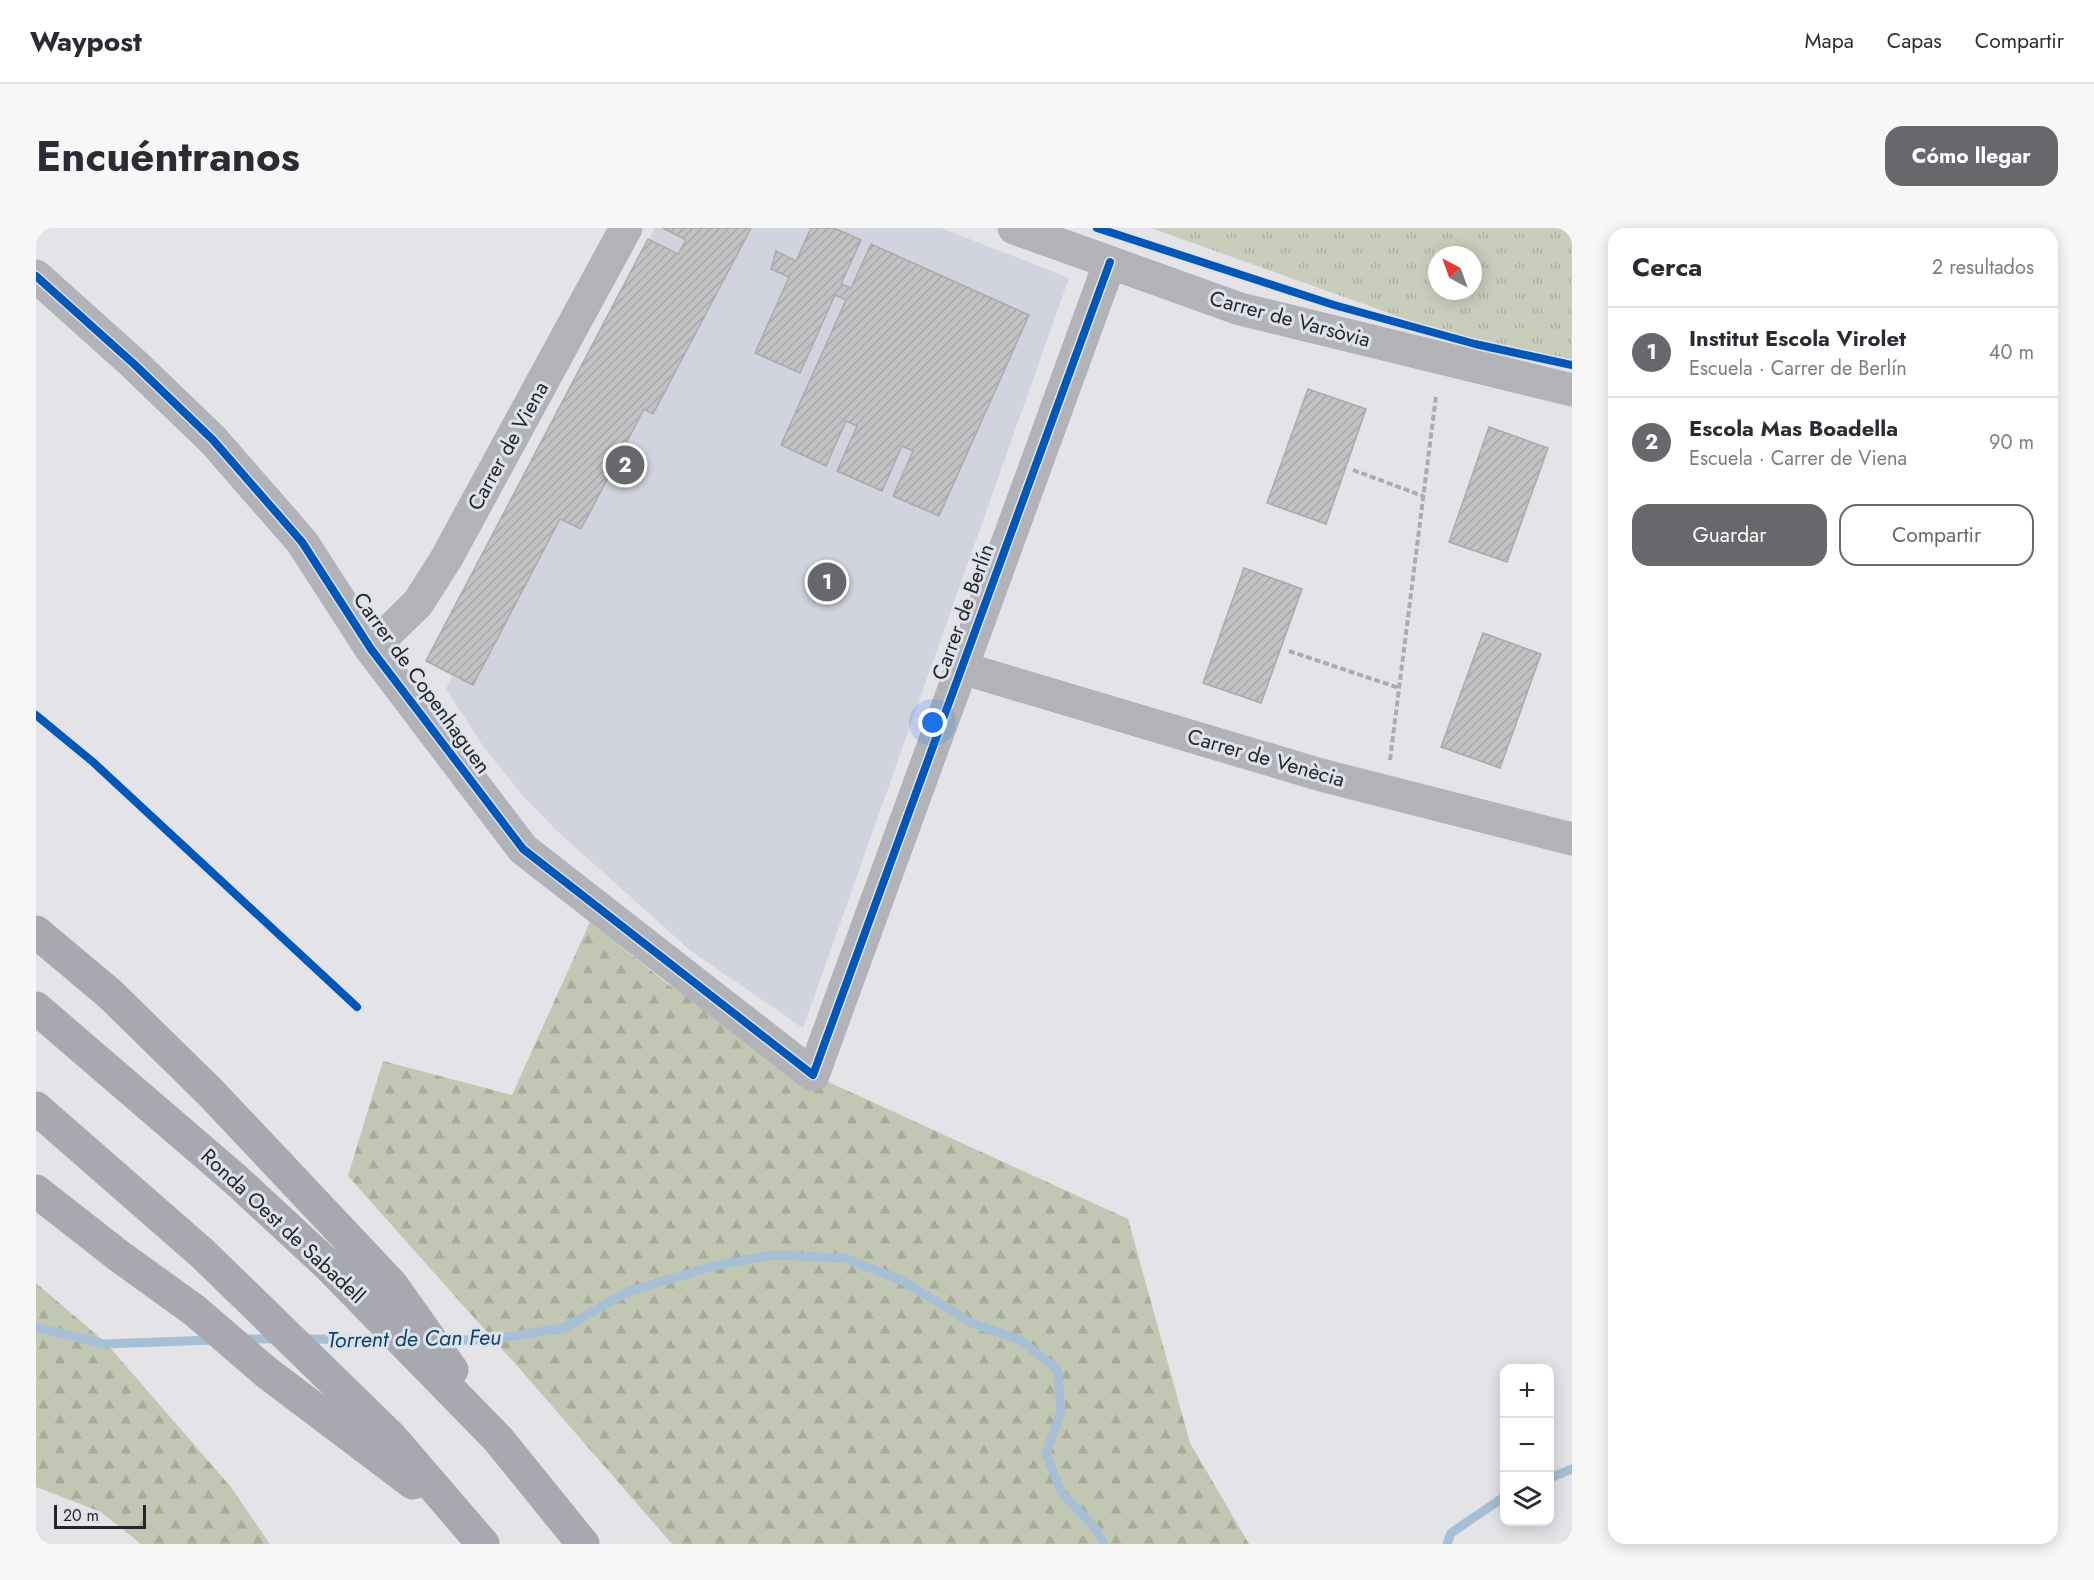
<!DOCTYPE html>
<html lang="es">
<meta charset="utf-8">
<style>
:root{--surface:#fff;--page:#f7f7f7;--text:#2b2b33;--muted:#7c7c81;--line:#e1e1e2;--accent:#68686c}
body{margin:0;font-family:Jost,sans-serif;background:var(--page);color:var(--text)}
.controls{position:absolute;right:18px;bottom:18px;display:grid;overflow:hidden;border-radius:12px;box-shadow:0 3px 15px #0003}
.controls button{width:54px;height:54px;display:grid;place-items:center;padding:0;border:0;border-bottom:2px solid var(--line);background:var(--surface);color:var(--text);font:30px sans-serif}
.compass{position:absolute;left:1392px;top:18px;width:54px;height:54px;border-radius:50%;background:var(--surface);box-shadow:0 3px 15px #0003;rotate:319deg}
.scale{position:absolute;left:18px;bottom:15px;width:92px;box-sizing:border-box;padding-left:6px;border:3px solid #25262a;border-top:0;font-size:16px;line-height:21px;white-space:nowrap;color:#25262a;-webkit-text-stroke:4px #e0e2eb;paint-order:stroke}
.you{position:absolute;left:897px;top:495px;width:21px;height:21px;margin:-15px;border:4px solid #fff;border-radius:50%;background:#1a73e8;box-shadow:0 0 0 9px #1a73e833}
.badge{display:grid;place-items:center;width:39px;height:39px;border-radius:50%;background:var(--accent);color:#fff;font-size:20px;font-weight:700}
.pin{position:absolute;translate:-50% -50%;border:3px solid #fff;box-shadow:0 2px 6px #0006}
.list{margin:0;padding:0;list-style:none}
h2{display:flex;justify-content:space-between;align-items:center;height:78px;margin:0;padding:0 24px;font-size:26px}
h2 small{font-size:20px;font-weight:400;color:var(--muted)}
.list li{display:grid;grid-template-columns:39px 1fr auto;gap:18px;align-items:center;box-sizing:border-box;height:90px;padding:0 24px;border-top:2px solid var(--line)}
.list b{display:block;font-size:22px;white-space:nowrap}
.list p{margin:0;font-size:20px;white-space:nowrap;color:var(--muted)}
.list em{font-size:20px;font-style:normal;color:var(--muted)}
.actions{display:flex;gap:12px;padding:18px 24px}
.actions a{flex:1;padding:14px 0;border:2px solid var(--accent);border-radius:18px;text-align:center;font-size:21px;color:var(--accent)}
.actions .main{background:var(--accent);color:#fff}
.icon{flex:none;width:33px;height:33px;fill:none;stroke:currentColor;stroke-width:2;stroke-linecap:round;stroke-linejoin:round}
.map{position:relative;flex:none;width:1536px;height:1316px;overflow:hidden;border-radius:18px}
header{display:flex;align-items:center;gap:36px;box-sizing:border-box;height:84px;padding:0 30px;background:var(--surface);border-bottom:2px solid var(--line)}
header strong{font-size:28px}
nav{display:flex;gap:33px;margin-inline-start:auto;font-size:21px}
.intro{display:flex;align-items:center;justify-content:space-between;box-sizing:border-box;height:144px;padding:0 36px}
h1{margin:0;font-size:42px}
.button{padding:15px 27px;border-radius:18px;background:var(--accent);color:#fff;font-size:21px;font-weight:700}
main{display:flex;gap:36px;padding:0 36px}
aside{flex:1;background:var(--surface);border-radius:18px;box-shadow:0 3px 15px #0003}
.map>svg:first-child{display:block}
.built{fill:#d1d4de}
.forest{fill:url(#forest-firs)}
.park{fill:url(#park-tufts);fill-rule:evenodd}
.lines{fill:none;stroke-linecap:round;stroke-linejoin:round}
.stream{stroke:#a6bfd4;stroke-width:9}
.building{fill:url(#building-hatch);stroke:#abaaab;stroke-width:1.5}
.path{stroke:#abacb1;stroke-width:4;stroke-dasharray:6 3;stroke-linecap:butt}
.street{stroke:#b2b3b9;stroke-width:33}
.highway{stroke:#a7a8b0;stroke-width:33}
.cycleway-casing{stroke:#e0e2eb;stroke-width:11}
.cycleway{stroke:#0057b8;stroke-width:8}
.labels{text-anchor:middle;stroke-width:6;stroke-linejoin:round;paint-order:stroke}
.street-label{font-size:21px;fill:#25262a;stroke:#e0e2eb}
.water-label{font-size:22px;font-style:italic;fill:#0b466d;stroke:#e0e2eb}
</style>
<header>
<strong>Waypost</strong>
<nav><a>Mapa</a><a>Capas</a><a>Compartir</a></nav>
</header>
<div class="intro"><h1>Encuéntranos</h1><a class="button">Cómo llegar</a></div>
<main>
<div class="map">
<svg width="1536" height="1316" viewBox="0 0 1536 1316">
<defs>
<pattern id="forest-firs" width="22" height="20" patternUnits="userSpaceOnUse" patternTransform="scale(1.5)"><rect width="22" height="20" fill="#c1c7b3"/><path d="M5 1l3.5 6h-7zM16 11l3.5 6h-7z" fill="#a6ab9a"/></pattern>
<pattern id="park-tufts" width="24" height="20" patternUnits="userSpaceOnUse" patternTransform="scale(1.5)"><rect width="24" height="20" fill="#c9cebc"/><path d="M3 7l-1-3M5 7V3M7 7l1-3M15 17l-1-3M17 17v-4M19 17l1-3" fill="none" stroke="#acb1a2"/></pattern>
<pattern id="building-hatch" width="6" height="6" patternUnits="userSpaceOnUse" patternTransform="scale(1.5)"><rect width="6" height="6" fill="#c3c1c3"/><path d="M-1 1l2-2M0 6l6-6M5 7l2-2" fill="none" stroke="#a7a6a8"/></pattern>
</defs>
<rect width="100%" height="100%" fill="#e3e3e8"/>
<path class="built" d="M619 0H905L1033 50 767 800 655 723 521 603 487 568 447 518 410 461 416 447 390 433Z"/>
<path class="forest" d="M554 694 633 757 777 847 1092 991 1154 1215 1213 1316H636L483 1140 312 948 347 833 476 867Z
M0 1055 70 1115 194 1258 234 1316H105L65 1284 0 1259Z"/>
<path class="park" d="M1115 0H1536V138L1508 133 1397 101ZM1401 27H1437V63H1401Z"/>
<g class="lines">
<path class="stream" d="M0 1099 68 1116 178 1112
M207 1111H241
M267 1111 352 1112
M405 1112H453L528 1100 591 1064 678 1038 735 1027 808 1030 865 1052 936 1095 984 1112 1022 1142 1025 1184 1010 1225 1025 1264 1059 1300 1068 1316
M1514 1250 1536 1241
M1411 1316 1415 1305 1468 1269"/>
</g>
<path class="building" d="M627 0H715L617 186 608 181 545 301 524 291 437 457 390 433 612 11 642 26 650 12Z
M775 0H798L825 12 805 56 815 60 835 16 993 87 903 288 857 268 877 223 866 218 846 263 801 243 821 198 810 193 790 238 745 217 810 72 799 67 764 145 719 125 753 49 735 41 740 23 760 33Z
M1272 161 1330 181 1290 296 1231 275Z
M1453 199 1512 220 1471 334 1413 314Z
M1208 340 1266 361 1225 475 1167 455Z
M1447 405 1505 426 1464 540 1405 519Z"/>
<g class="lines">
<path class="path" d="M1317 242 1387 268
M1253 423 1363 460
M1354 532 1400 168"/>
<path class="street" d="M978 0 1204 81 1536 162
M0 48 98 136 177 212 266 314 335 421 487 621 777 847 1074 34
M335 421 382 375 410 331 590 0
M926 440 1285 547 1536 611"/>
<path class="highway" d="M0 704 74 766 175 865 356 1057 416 1142
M0 780 199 951 292 1037 462 1211 547 1316
M0 880 167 1026 355 1209 447 1316
M0 963 83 1028 158 1082 230 1144 377 1255"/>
<g class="cycleway-casing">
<path id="cycleway" d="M1061 0 1298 77 1439 116 1536 137
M0 48 98 136 177 212 266 314 335 421 487 621 777 847 1074 34
M0 487 57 534 321 779"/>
</g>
<use href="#cycleway" class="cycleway"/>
</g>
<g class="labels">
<g class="street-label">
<text transform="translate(1254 91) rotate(15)" y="7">Carrer de Varsòvia</text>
<text transform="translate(472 218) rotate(-61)" y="7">Carrer de Viena</text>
<text transform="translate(927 384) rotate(-70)" y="7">Carrer de Berlín</text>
<text transform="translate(386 455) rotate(54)" y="7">Carrer de Copenhaguen</text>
<text transform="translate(1230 530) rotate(16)" y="7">Carrer de Venècia</text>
<text transform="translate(247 998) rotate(43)" y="7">Ronda Oest de Sabadell</text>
</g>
<g class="water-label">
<text transform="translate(378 1110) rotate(-1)" y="8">Torrent de Can Feu</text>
</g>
</g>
</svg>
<div class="controls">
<button>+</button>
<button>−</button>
<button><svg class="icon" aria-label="layers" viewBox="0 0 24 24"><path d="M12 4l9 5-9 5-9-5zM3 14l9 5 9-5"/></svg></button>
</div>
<svg class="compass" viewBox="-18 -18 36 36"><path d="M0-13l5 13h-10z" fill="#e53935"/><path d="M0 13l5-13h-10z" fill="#7c7c81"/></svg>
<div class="scale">20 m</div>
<div class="you"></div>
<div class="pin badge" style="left:791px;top:354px">1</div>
<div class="pin badge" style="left:589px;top:237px">2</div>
</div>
<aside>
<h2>Cerca<small>2 resultados</small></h2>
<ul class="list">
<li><span class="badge">1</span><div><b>Institut Escola Virolet</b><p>Escuela · Carrer de Berlín</p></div><em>40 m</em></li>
<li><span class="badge">2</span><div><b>Escola Mas Boadella</b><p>Escuela · Carrer de Viena</p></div><em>90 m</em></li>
</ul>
<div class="actions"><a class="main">Guardar</a><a>Compartir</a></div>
</aside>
</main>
